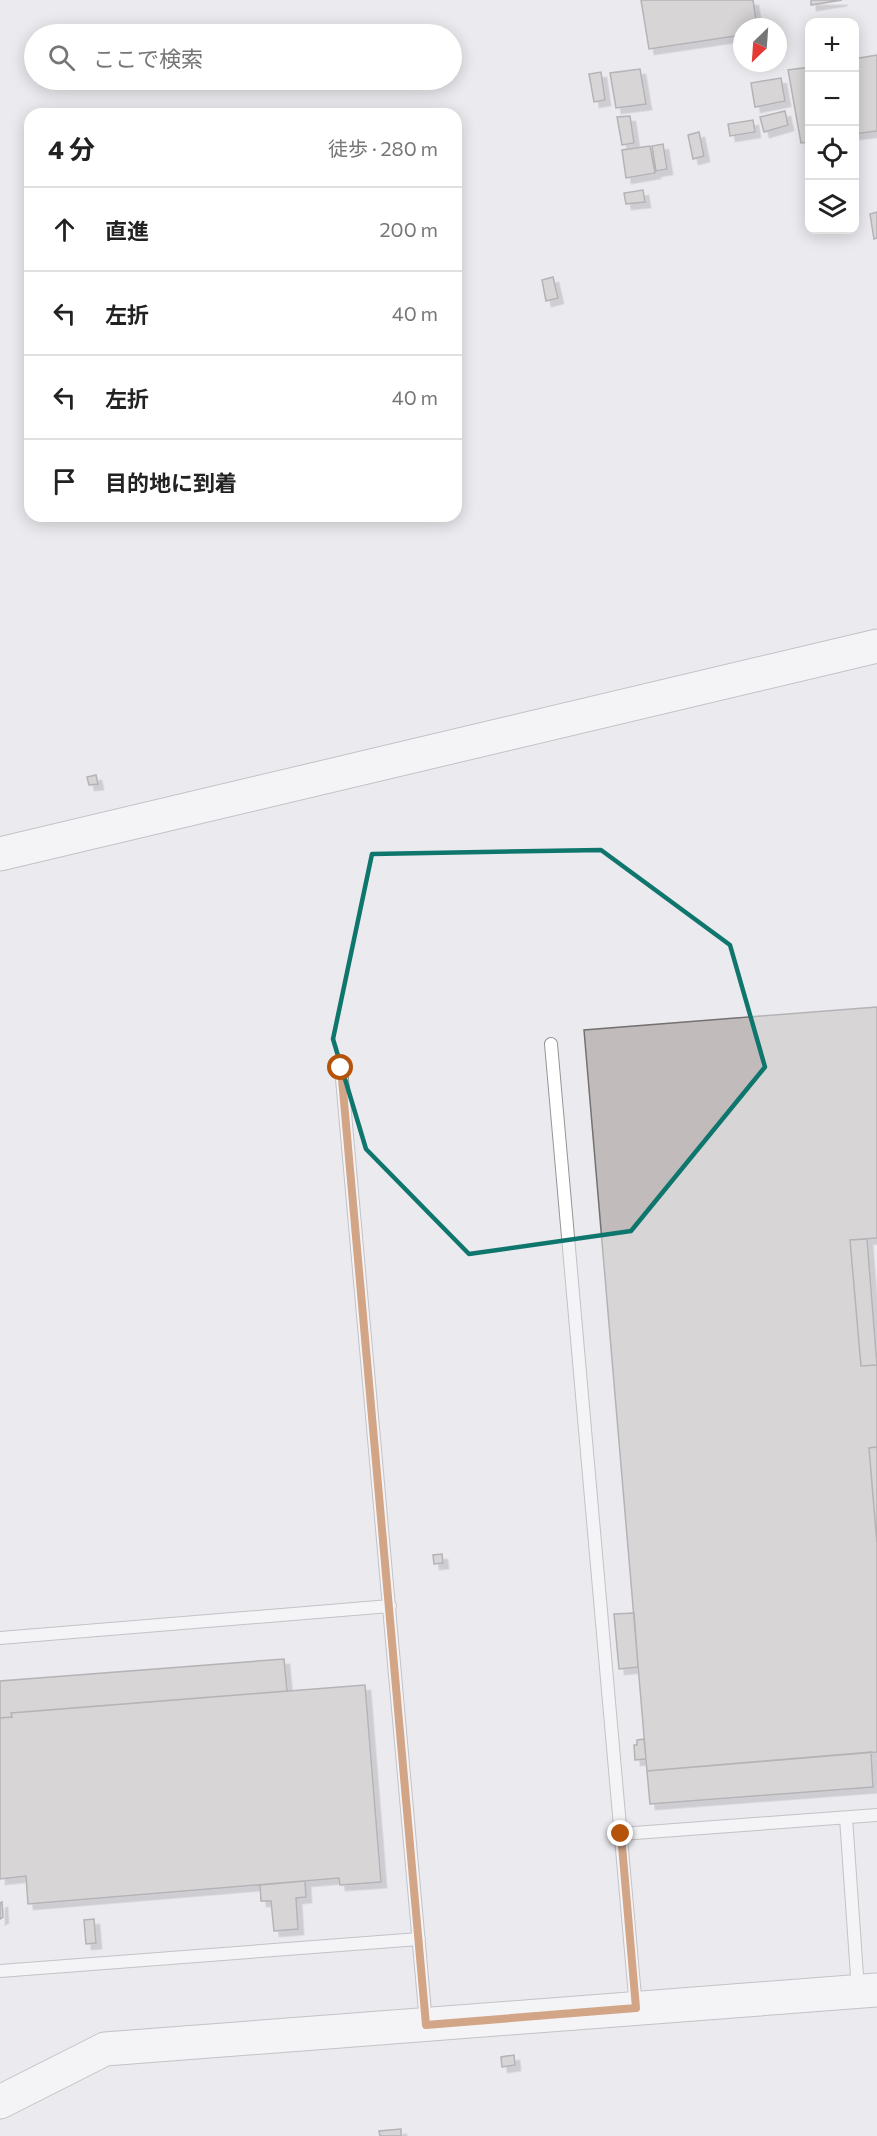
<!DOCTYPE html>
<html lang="ja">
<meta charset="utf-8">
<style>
:root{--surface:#fff;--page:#f6f6f6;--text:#222;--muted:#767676;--line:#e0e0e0}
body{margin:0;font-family:Commissioner,"Noto Sans JP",sans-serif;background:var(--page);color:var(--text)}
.controls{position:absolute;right:18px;top:18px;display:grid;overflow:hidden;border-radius:12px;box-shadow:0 3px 15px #0003}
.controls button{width:54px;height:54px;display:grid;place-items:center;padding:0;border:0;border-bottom:2px solid var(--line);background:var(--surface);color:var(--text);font:30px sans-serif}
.compass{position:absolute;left:733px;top:18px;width:54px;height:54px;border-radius:50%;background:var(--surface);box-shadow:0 3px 15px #0003;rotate:205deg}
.stop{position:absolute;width:18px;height:18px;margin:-14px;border:4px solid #b45309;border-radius:50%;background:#fff}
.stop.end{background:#b45309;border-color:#fff;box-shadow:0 2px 6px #0008}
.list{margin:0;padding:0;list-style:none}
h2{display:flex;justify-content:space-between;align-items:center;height:78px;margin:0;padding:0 24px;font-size:26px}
h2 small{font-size:20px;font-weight:400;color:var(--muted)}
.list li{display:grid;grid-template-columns:39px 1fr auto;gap:18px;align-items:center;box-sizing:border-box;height:84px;padding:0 24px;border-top:2px solid var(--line)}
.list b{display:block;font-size:22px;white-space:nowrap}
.list em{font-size:20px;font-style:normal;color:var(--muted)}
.icon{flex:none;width:33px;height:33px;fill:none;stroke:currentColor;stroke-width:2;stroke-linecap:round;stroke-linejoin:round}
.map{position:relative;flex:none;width:877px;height:2136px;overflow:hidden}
.search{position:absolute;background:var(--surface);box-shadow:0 3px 15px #0003;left:24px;top:24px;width:438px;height:66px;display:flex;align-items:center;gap:15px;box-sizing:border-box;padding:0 21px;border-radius:33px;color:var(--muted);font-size:22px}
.panel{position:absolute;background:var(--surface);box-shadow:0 3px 15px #0003;left:24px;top:108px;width:438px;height:414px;border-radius:18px}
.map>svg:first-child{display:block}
.building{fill:#c1bcbb;stroke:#757171;stroke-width:1.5;filter:url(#shadow)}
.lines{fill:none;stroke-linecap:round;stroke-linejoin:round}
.lane-casing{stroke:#949396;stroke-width:14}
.secondary-casing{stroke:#949396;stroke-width:35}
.lane{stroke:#fff;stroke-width:12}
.secondary{stroke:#fff;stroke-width:33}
.route{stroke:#b45309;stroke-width:8}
.marked{fill:none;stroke:#0f766e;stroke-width:4.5;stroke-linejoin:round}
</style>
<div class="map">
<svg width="877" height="2136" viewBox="0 0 877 2136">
<defs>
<filter id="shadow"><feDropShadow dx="5.5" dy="5.5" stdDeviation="0" flood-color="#0004"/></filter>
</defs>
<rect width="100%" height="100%" fill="#ebeaee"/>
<path class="building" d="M641 0H753L757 27H742V35L649 49Z
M811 0H842L811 5Z
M877 55V131L854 134V59Z
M810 67V142L801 143 788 70Z
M640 69 646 104 616 108 610 73Z
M601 72 605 100 594 102 589 74Z
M781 78 785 101 755 107 751 83Z
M785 111 788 125 764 132 760 117Z
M630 116 634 143 622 145 617 117Z
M753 120 755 132 730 136 728 124Z
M699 132 704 156 693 159 688 135Z
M663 144 667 169 656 171 652 146Z
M650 146 655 173 626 178 622 150Z
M643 190 645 202 626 204 624 193Z
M877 212V238L874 239 870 214Z
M553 277 558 298 546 301 542 280Z
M96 775 98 784 89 785 87 777Z
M877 1007V1238L850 1240 861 1366 877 1365V1447L869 1448 877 1544V1752L647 1771 584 1030Z
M867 1239 877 1365 861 1366 850 1240Z
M877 1447V1544L869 1448Z
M442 1554 443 1563 434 1564 433 1555Z
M634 1613 638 1667 619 1669 614 1614Z
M284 1659 287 1691 11 1713 12 1717 0 1718V1681Z
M365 1685 381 1882 340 1885 339 1878 28 1904 26 1876 0 1879V1718L12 1717 11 1713Z
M644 1739 646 1759 635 1760 634 1745H637V1740Z
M871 1752 873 1787 650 1804 647 1771Z
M305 1881 306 1897 296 1898 298 1929 274 1931 271 1901H261L260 1885Z
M2 1902 3 1917 0 1919V1903Z
M94 1919 96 1943 86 1944 84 1920Z
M514 2055 515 2065 502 2067 501 2057Z
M401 2129V2136H380L379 2131Z"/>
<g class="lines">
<g class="lane-casing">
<path id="lane" d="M551 1044 636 2008
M341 1068 426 2023
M0 1638 390 1606
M846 1818 858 1990
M621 1834 877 1815
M0 1971 419 1939"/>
</g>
<g class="secondary-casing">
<path id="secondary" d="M0 854 877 646
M0 2102 105 2049 877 1990"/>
</g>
<use href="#lane" class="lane"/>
<use href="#secondary" class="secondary"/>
</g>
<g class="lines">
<path class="route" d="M341 1068 426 2025 636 2008 621 1834"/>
</g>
<path d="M0 0H877V2136H0ZM601 850 730 945 765 1067 631 1231 469 1254 366 1149 333 1039 372 854Z" fill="#ebeaee" fill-opacity=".55" fill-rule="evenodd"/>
<path class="marked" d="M601 850 730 945 765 1067 631 1231 469 1254 366 1149 333 1039 372 854Z"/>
</svg>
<div class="controls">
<button>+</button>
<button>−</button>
<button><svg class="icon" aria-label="locate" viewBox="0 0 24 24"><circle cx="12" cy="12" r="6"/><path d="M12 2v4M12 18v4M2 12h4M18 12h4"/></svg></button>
<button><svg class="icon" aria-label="layers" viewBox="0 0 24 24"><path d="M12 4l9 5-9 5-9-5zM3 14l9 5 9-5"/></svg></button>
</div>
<svg class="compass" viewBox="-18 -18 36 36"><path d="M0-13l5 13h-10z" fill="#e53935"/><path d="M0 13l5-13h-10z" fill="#767676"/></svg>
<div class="stop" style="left:341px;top:1068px"></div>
<div class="stop end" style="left:621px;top:1834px"></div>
<div class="search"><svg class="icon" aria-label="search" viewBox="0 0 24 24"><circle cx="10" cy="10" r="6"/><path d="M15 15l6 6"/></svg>ここで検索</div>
<section class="panel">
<h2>4 分<small>徒歩 · 280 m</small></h2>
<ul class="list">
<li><svg class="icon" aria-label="ahead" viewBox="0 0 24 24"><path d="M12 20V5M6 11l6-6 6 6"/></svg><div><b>直進</b></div><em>200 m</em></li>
<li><svg class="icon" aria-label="left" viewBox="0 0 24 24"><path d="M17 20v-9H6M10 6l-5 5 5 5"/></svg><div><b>左折</b></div><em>40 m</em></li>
<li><svg class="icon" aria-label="left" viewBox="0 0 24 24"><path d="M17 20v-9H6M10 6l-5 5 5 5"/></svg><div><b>左折</b></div><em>40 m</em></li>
<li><svg class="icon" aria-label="arrive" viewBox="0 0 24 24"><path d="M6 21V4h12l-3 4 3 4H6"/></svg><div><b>目的地に到着</b></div></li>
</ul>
</section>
</div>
